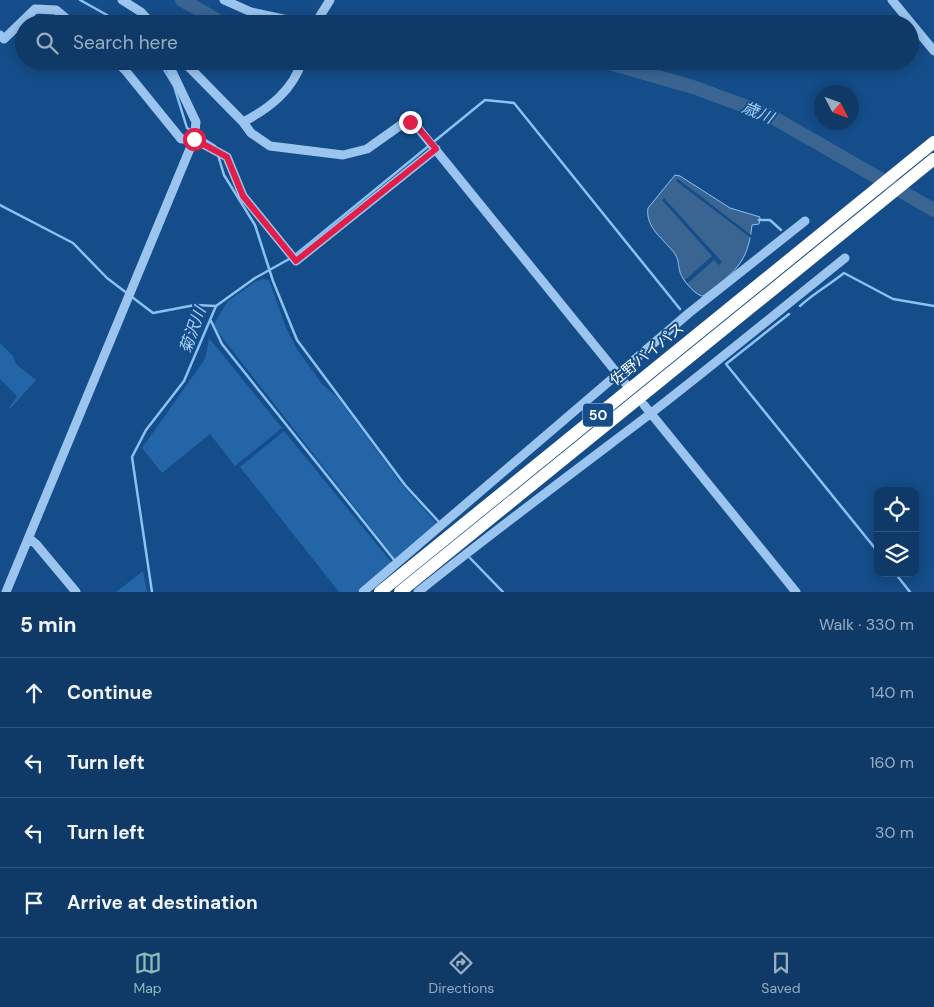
<!DOCTYPE html>
<meta charset="utf-8">
<style>
:root{--surface:#0f3a67;--page:#18416d;--text:#f1f3f6;--muted:#9badc0;--line:#2f547b;--accent:#8bbbb9}
body{margin:0;font-family:"DM Sans","Noto Sans JP",sans-serif;background:var(--page);color:var(--text)}
.controls{position:absolute;right:15px;bottom:15px;display:grid;overflow:hidden;border-radius:10px;box-shadow:0 2px 12px #0003}
.controls button{width:45px;height:45px;display:grid;place-items:center;padding:0;border:0;border-bottom:1px solid var(--line);background:var(--surface);color:var(--text);font:25px sans-serif}
.compass{position:absolute;left:814px;top:85px;width:45px;height:45px;border-radius:50%;background:var(--surface);box-shadow:0 2px 12px #0003;rotate:132deg}
.stop{position:absolute;width:15px;height:15px;margin:-11px;border:4px solid #e11d48;border-radius:50%;background:#fff}
.stop.end{background:#e11d48;border-color:#fff;box-shadow:0 1px 5px #0008}
.list{margin:0;padding:0;list-style:none}
h2{display:flex;justify-content:space-between;align-items:center;height:65px;margin:0;padding:0 20px;font-size:21px}
h2 small{font-size:16px;font-weight:400;color:var(--muted)}
.list li{display:grid;grid-template-columns:32px 1fr auto;gap:15px;align-items:center;box-sizing:border-box;height:70px;padding:0 20px;border-top:1px solid var(--line)}
.list b{display:block;font-size:19px;white-space:nowrap}
.list em{font-size:16px;font-style:normal;color:var(--muted)}
.icon{flex:none;width:28px;height:28px;fill:none;stroke:currentColor;stroke-width:2;stroke-linecap:round;stroke-linejoin:round}
.map{position:relative;flex:none;width:934px;height:592px;overflow:hidden}
.search{position:absolute;background:var(--surface);box-shadow:0 2px 12px #0003;left:15px;right:15px;top:15px;height:55px;display:flex;align-items:center;gap:12px;box-sizing:border-box;padding:0 18px;border-radius:28px;color:var(--muted);font-size:19px}
.sheet{height:345px;background:var(--surface)}
nav{display:flex;justify-content:space-around;align-items:center;box-sizing:border-box;height:70px;border-top:1px solid var(--line);background:var(--surface);font-size:14px;color:var(--muted)}
nav a{display:grid;justify-items:center;gap:2px}
nav .on{color:var(--accent)}
.map>svg:first-child{display:block}
.green{fill:#2365a7}
.water{fill:#3a6592;stroke:#8cc1f3}
.pier{fill:#144d89}
.lines{fill:none;stroke-linecap:round;stroke-linejoin:round}
.stream{stroke:#8cc1f3;stroke-width:2.5}
.river{stroke:#3a6592;stroke-width:14}
.minor{stroke:#9bc5ef;stroke-width:9}
.highway{stroke:#fff;stroke-width:12}
.route{stroke:#e11d48;stroke-width:6}
.labels{text-anchor:middle;stroke-width:4;stroke-linejoin:round;paint-order:stroke}
.shield{fill:#144d89;stroke:#b8cadc;stroke-width:1}
.shield-label{font-size:14px;font-weight:bold;fill:#fff}
.street-label{font-size:15px;fill:#fff;stroke:#144d89}
.water-label{font-size:16px;font-style:italic;fill:#a6cff7;stroke:#144d89}
</style>
<div class="map">
<svg width="934" height="592" viewBox="0 0 934 592">
<rect width="100%" height="100%" fill="#144d89"/>
<path class="green" d="M263 279 269 280 286 328 297 349 322 384 338 398 403 486 437 524 397 561 217 331 214 324 227 302 256 281Z
M209 338 282 428 235 466 210 434 162 473 142 448 205 359Z
M0 343 13 356 17 365 36 380 10 409 9 408 17 396 0 379Z
M284 431 392 563 357 592H339L240 467Z
M143 571 147 592H116Z"/>
<path class="water" d="M675 175 680 176 730 208 760 217 759 224 752 225C748 265 733 273 703 296 696 296 682 280 680 272 678 265 679 260 675 254 664 239 645 228 648 208Z"/>
<path class="pier" d="M678 179 751 235V238L676 181Z
M664 198 722 262 719 265 714 260 688 283 685 280 712 256 662 200Z"/>
<g class="lines">
<path class="stream" d="M80 0 123 24
M159 61 174 86 187 128 192 131
M196 134 215 146
M218 155 224 175 255 225 273 281 297 340 405 485 439 522
M0 205 73 243 107 278 153 313 195 305 216 306 184 381 146 430 132 457 152 592
M759 220H770L781 230
M295 255 485 100 514 103 680 309
M216 306 255 278 291 258
M800 306C814 293 829 285 844 273L893 299 934 306
M789 314 726 364 878 552
M211 321 222 344 395 561
M470 558 503 592
M895 573 910 592"/>
<path class="river" d="M182 0 224 24
M565 61 606 62 693 87 769 115 934 210"/>
<path class="minor" d="M122 0 141 12 152 24
M224 0 251 12 306 24
M892 0 934 51
M315 24 330 0
M0 35 4 39 35 9 56 10 73 24
M116 61 125 70 181 139H194L196 122 167 61
M183 61 243 122C270 108 293 90 302 61
M243 122 251 133 270 146 343 155 367 149 405 122 414 123 625 383
M644 405 796 592
M30 539 36 544 76 592
M6 592 194 139 227 157 243 196 296 261 436 149
M363 592 689 313 805 221
M418 592C494 531 572 473 650 414 716 363 780 310 845 258"/>
<path class="highway" d="M380 592 934 142
M400 592 934 159"/>
</g>
<g class="lines">
<path class="route" d="M194 139 227 157 243 196 296 261 436 149 414 123 410 122"/>
</g>
<g class="labels">
<rect class="shield" x="583" y="403.5" width="30" height="23" rx="4"/>
<g class="shield-label">
<text x="598" y="420">50</text>
</g>
<g class="street-label">
<text transform="translate(647 354) rotate(-39)" y="5">佐野バイパス</text>
</g>
<g class="water-label">
<text transform="translate(758 112) rotate(23)" y="6">歳川</text>
<text transform="translate(192 330) rotate(-70)" y="6">菊沢川</text>
</g>
</g>
</svg>
<div class="controls">
<button><svg class="icon" aria-label="locate" viewBox="0 0 24 24"><circle cx="12" cy="12" r="6"/><path d="M12 2v4M12 18v4M2 12h4M18 12h4"/></svg></button>
<button><svg class="icon" aria-label="layers" viewBox="0 0 24 24"><path d="M12 4l9 5-9 5-9-5zM3 14l9 5 9-5"/></svg></button>
</div>
<svg class="compass" viewBox="-18 -18 36 36"><path d="M0-13l5 13h-10z" fill="#e53935"/><path d="M0 13l5-13h-10z" fill="#9badc0"/></svg>
<div class="stop" style="left:194px;top:139px"></div>
<div class="stop end" style="left:410px;top:122px"></div>
<div class="search"><svg class="icon" aria-label="search" viewBox="0 0 24 24"><circle cx="10" cy="10" r="6"/><path d="M15 15l6 6"/></svg>Search here</div>
</div>
<section class="sheet">
<h2>5 min<small>Walk · 330 m</small></h2>
<ul class="list">
<li><svg class="icon" aria-label="ahead" viewBox="0 0 24 24"><path d="M12 20V5M6 11l6-6 6 6"/></svg><div><b>Continue</b></div><em>140 m</em></li>
<li><svg class="icon" aria-label="left" viewBox="0 0 24 24"><path d="M17 20v-9H6M10 6l-5 5 5 5"/></svg><div><b>Turn left</b></div><em>160 m</em></li>
<li><svg class="icon" aria-label="left" viewBox="0 0 24 24"><path d="M17 20v-9H6M10 6l-5 5 5 5"/></svg><div><b>Turn left</b></div><em>30 m</em></li>
<li><svg class="icon" aria-label="arrive" viewBox="0 0 24 24"><path d="M6 21V4h12l-3 4 3 4H6"/></svg><div><b>Arrive at destination</b></div></li>
</ul>
</section>
<nav>
<a class="on"><svg class="icon" aria-label="map" viewBox="0 0 24 24"><path d="M3 6l6-2 6 2 6-2v14l-6 2-6-2-6 2zM9 4v14M15 6v14"/></svg>Map</a>
<a><svg class="icon" aria-label="directions" viewBox="0 0 24 24"><path d="M12 3l9 9-9 9-9-9zM9 14v-3h6M13 9l2 2-2 2"/></svg>Directions</a>
<a><svg class="icon" aria-label="saved" viewBox="0 0 24 24"><path d="M7 4h10v16l-5-4-5 4z"/></svg>Saved</a>
</nav>
